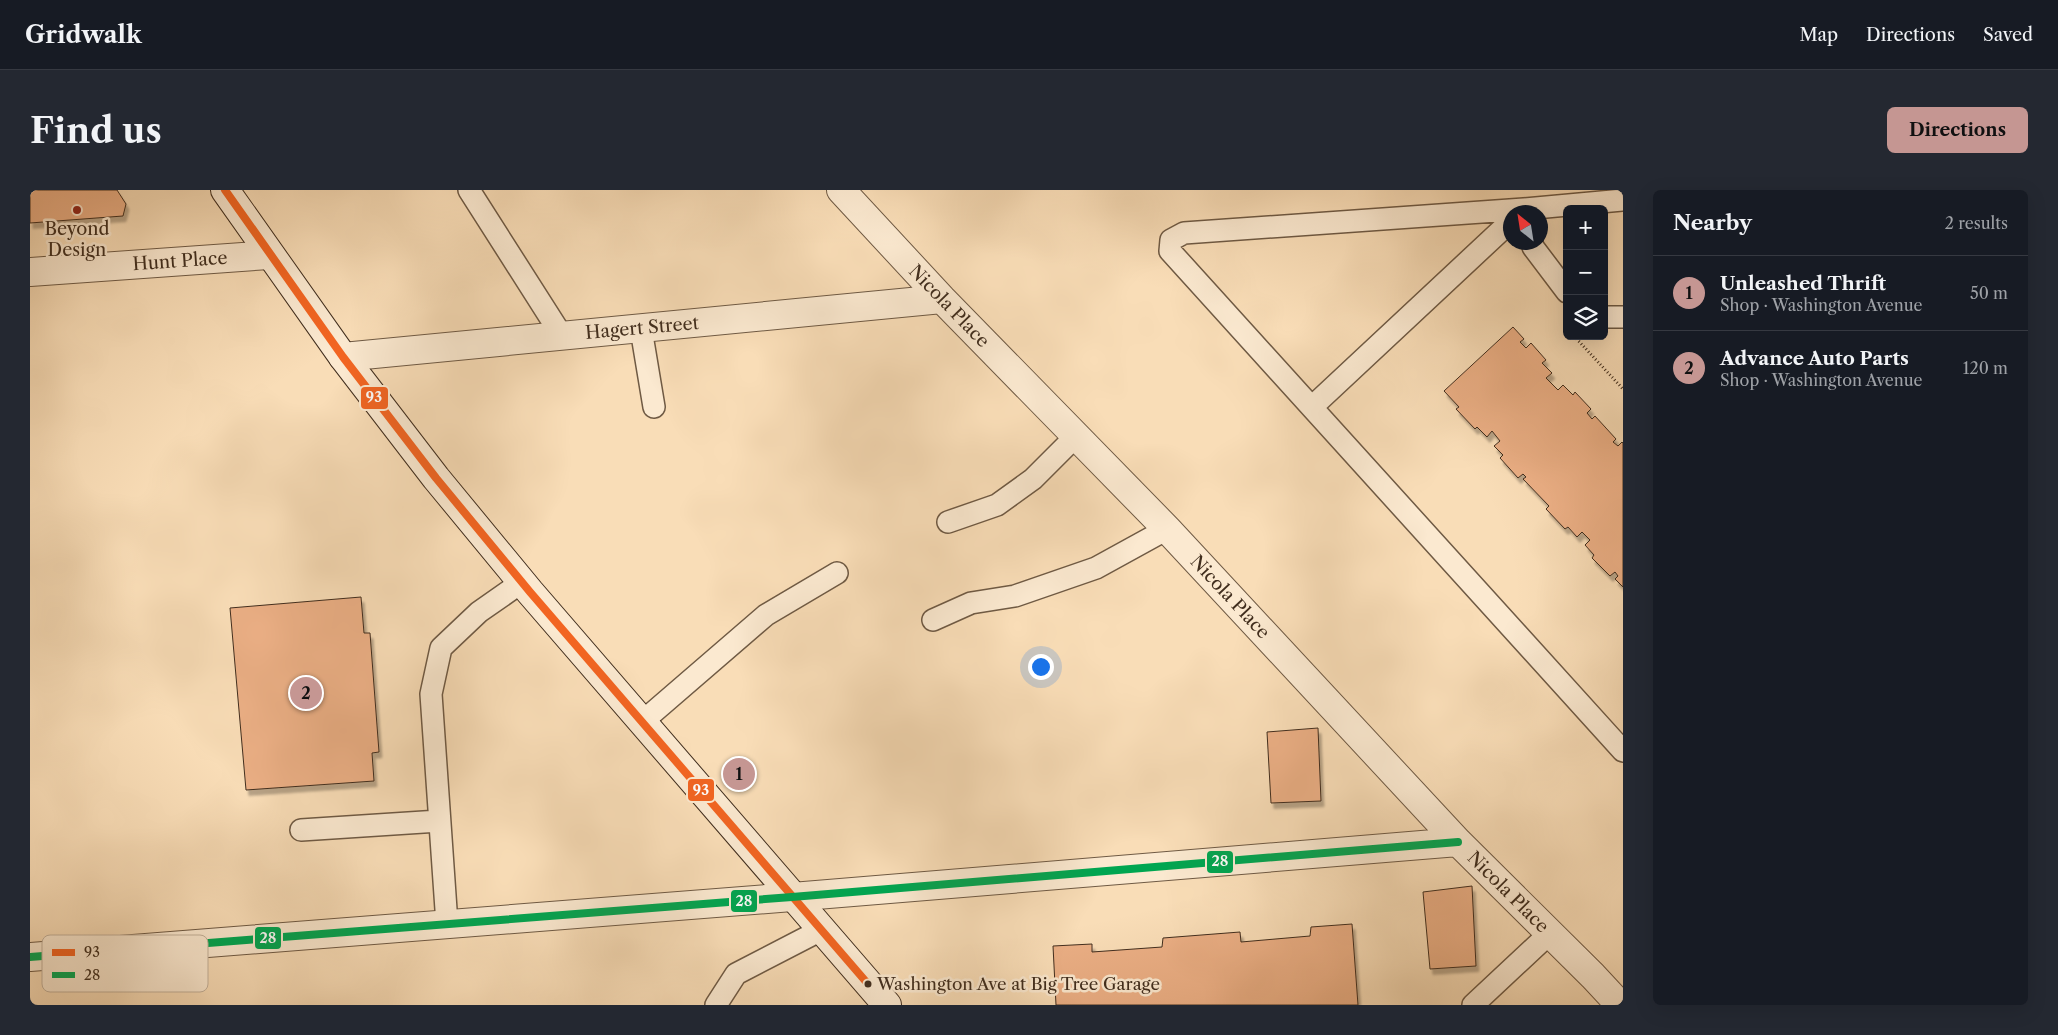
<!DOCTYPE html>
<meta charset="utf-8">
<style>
:root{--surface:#171b24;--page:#242831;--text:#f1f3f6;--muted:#9ea1a6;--line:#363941;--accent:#c59692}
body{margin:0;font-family:"Libre Caslon Text",serif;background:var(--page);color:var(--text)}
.controls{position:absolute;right:15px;top:15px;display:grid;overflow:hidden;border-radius:8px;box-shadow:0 5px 20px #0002}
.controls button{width:45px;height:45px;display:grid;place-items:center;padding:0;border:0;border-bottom:1px solid var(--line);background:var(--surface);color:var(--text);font:25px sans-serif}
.compass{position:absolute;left:1473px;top:15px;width:45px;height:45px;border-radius:50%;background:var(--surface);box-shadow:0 5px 20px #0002;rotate:330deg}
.you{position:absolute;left:1010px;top:476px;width:18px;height:18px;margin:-12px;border:4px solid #fff;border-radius:50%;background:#1a73e8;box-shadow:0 0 0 8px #1a73e833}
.badge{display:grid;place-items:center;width:32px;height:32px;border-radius:50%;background:var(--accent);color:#111;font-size:16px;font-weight:700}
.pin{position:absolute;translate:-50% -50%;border:2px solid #fff;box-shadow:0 1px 5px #0006}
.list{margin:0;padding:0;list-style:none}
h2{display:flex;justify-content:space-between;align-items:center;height:65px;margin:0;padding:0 20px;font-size:21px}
h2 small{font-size:16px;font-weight:400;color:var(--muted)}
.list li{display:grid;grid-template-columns:32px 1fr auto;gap:15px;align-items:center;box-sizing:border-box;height:75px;padding:0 20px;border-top:1px solid var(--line)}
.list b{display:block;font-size:19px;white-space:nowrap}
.list p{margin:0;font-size:16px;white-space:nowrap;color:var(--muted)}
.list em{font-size:16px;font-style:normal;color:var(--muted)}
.icon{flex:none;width:28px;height:28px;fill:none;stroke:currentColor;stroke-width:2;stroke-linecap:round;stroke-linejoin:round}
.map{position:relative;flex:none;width:1593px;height:815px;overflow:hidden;border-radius:8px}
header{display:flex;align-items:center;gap:30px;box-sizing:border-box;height:70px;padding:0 25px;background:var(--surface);border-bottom:1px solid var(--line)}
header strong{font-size:24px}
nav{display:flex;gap:28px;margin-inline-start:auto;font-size:18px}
.intro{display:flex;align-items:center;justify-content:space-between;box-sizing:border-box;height:120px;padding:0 30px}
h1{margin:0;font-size:35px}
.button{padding:12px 22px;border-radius:8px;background:var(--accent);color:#111;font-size:18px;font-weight:700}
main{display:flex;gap:30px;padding:0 30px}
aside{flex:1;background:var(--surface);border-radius:8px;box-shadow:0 5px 20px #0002}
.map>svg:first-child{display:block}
.building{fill:#ebaf85;stroke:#412e1e;filter:url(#shadow)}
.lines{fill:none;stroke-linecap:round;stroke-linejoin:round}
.service-casing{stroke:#6f5a44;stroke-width:24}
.minor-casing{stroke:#6f5a44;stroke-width:30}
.secondary-casing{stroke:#412e1e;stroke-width:30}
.path{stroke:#412e1e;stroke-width:3;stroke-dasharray:1 2.5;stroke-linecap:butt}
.service{stroke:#fbe9d0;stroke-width:21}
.minor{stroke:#fbe9d0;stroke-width:28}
.secondary{stroke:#fbe9d0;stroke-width:28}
.bus-1-casing{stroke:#fbe9d0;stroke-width:11}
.bus-2-casing{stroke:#fbe9d0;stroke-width:11}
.bus-1{stroke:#f26522;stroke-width:8}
.bus-2{stroke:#00a651;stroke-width:8}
.poi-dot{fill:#8f2418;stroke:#fbe9d0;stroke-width:2}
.bus-dot{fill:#412e1e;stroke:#fbe9d0;stroke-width:2}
.labels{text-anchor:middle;stroke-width:5;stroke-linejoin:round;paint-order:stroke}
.bus-label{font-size:17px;fill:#412e1e;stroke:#fbe9d0;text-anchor:start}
.poi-label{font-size:18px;fill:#412e1e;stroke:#fbe9d0}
.street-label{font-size:18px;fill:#412e1e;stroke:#fbe9d0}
.key{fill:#fbe9d0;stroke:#c3b19b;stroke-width:1}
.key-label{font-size:14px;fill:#412e1e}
.line-badge{stroke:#fbe9d0;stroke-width:2}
.badge-label{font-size:14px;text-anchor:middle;font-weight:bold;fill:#fff}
</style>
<header>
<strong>Gridwalk</strong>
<nav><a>Map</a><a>Directions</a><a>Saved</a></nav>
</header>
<div class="intro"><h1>Find us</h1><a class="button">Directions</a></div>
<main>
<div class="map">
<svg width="1593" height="815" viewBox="0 0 1593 815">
<defs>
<filter id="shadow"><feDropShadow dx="3" dy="5.5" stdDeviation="1" flood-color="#0004"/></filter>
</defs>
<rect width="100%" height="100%" fill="#f9ddb7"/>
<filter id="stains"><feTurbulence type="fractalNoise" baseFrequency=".004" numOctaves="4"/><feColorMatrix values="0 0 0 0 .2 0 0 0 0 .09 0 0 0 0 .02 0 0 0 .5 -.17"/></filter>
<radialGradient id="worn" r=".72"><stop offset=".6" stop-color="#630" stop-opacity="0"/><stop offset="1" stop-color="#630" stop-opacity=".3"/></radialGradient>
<path class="building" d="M0 0H87L96 14 93 26 0 33Z
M1483 137 1494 149 1490 152 1496 158 1501 153 1516 170 1512 173 1522 183 1516 188 1528 200 1533 195 1543 205 1545 202 1561 219 1557 223 1562 229 1565 226 1586 249 1583 252 1588 256 1592 252 1593 253V397L1585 389 1588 386 1585 382 1580 386 1562 368 1564 365 1555 355 1560 350 1552 342 1547 347 1538 337 1535 339 1516 319 1519 316 1493 289 1496 287 1493 284 1488 288 1470 268 1473 265 1464 256 1470 251 1462 241 1457 247 1447 237 1445 239 1426 219 1429 217 1414 201Z
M331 407 334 443H340L349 562 342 563 344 591 216 600 200 418Z
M1288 538 1291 611 1241 613 1237 542Z
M1442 696 1446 776 1400 779 1393 702Z
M1322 734 1328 815H1026L1023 756 1062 754V762L1132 757 1133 748 1210 742 1211 752 1280 746 1281 737Z"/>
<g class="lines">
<g class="service-casing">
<path id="service" d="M439 0 532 146
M1593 10 1494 19 1154 43 1141 50 1140 61 1593 561
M1502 52 1503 57 1537 102
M1574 127H1593
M611 139 624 217
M1282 217 1480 32
M918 332 967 315 1003 289 1046 246
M903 430 941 413 985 406 1066 378 1137 339
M612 532 736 425 807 383
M271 640 409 631
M417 734 401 504 411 458 449 422 492 392
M686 815 706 784 791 740
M1443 815 1520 743"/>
</g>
<g class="minor-casing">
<path id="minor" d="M811 0 912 109 1137 339 1428 652 1563 786 1590 815
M0 82 239 65
M313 167 912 109
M0 767 762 707 1428 652"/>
</g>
<g class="secondary-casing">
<path id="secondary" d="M195 0 313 167 406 288 500 402 857 815"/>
</g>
<path class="path" d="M1544 146 1593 199"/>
<use href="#service" class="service"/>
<use href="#minor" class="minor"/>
<use href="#secondary" class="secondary"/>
<g class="bus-1-casing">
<path id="bus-1" d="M195 0 313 167 406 288 500 402 838 794"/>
</g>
<g class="bus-2-casing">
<path id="bus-2" d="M0 767 762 707 1428 652"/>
</g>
<use href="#bus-1" class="bus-1"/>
<use href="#bus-2" class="bus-2"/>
</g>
<circle class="poi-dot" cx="47" cy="20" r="5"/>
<circle class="bus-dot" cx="838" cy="794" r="4.5"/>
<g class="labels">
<g class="bus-label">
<text x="847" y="800">Washington Ave at Big Tree Garage</text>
</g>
<g class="poi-label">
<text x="47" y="45">Beyond<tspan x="47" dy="21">Design</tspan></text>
</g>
<g class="street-label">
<text transform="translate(150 71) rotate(-4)" y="6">Hunt Place</text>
<text transform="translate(919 116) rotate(46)" y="6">Nicola Place</text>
<text transform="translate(612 138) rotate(-5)" y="6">Hagert Street</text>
<text transform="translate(1200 407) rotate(47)" y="6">Nicola Place</text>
<text transform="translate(1478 702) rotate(45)" y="6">Nicola Place</text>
</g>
</g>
<rect x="12" y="745" width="166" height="57" rx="8" class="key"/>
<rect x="22" y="759" width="23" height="7" fill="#f26522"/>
<rect x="22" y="782" width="23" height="6" fill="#00a651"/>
<g class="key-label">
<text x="54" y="767">93</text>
<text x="54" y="790">28</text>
</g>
<g class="line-badge">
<rect x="330" y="196" width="29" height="24" rx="5" fill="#f26522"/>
<rect x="657" y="588" width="28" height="24" rx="5" fill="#f26522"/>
<rect x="1176" y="660" width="28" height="24" rx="5" fill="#00a651"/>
<rect x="700" y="699" width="28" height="24" rx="5" fill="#00a651"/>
<rect x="224" y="736" width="28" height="24" rx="5" fill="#00a651"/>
</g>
<g class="badge-label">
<text x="344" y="212">93</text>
<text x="671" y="605">93</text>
<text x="1190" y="676">28</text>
<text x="714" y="716">28</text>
<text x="238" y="753">28</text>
</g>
<rect width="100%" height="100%" filter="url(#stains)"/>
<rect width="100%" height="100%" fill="url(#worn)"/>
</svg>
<div class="controls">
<button>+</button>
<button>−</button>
<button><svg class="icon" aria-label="layers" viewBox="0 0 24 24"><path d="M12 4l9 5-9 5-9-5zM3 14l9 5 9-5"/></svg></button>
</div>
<svg class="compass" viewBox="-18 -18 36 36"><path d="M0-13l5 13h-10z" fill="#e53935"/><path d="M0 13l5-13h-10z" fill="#9ea1a6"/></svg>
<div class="you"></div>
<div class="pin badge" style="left:709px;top:584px">1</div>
<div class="pin badge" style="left:276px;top:503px">2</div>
</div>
<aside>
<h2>Nearby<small>2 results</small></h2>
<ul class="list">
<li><span class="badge">1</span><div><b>Unleashed Thrift</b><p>Shop · Washington Avenue</p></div><em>50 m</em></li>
<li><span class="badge">2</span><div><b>Advance Auto Parts</b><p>Shop · Washington Avenue</p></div><em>120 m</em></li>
</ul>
</aside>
</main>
